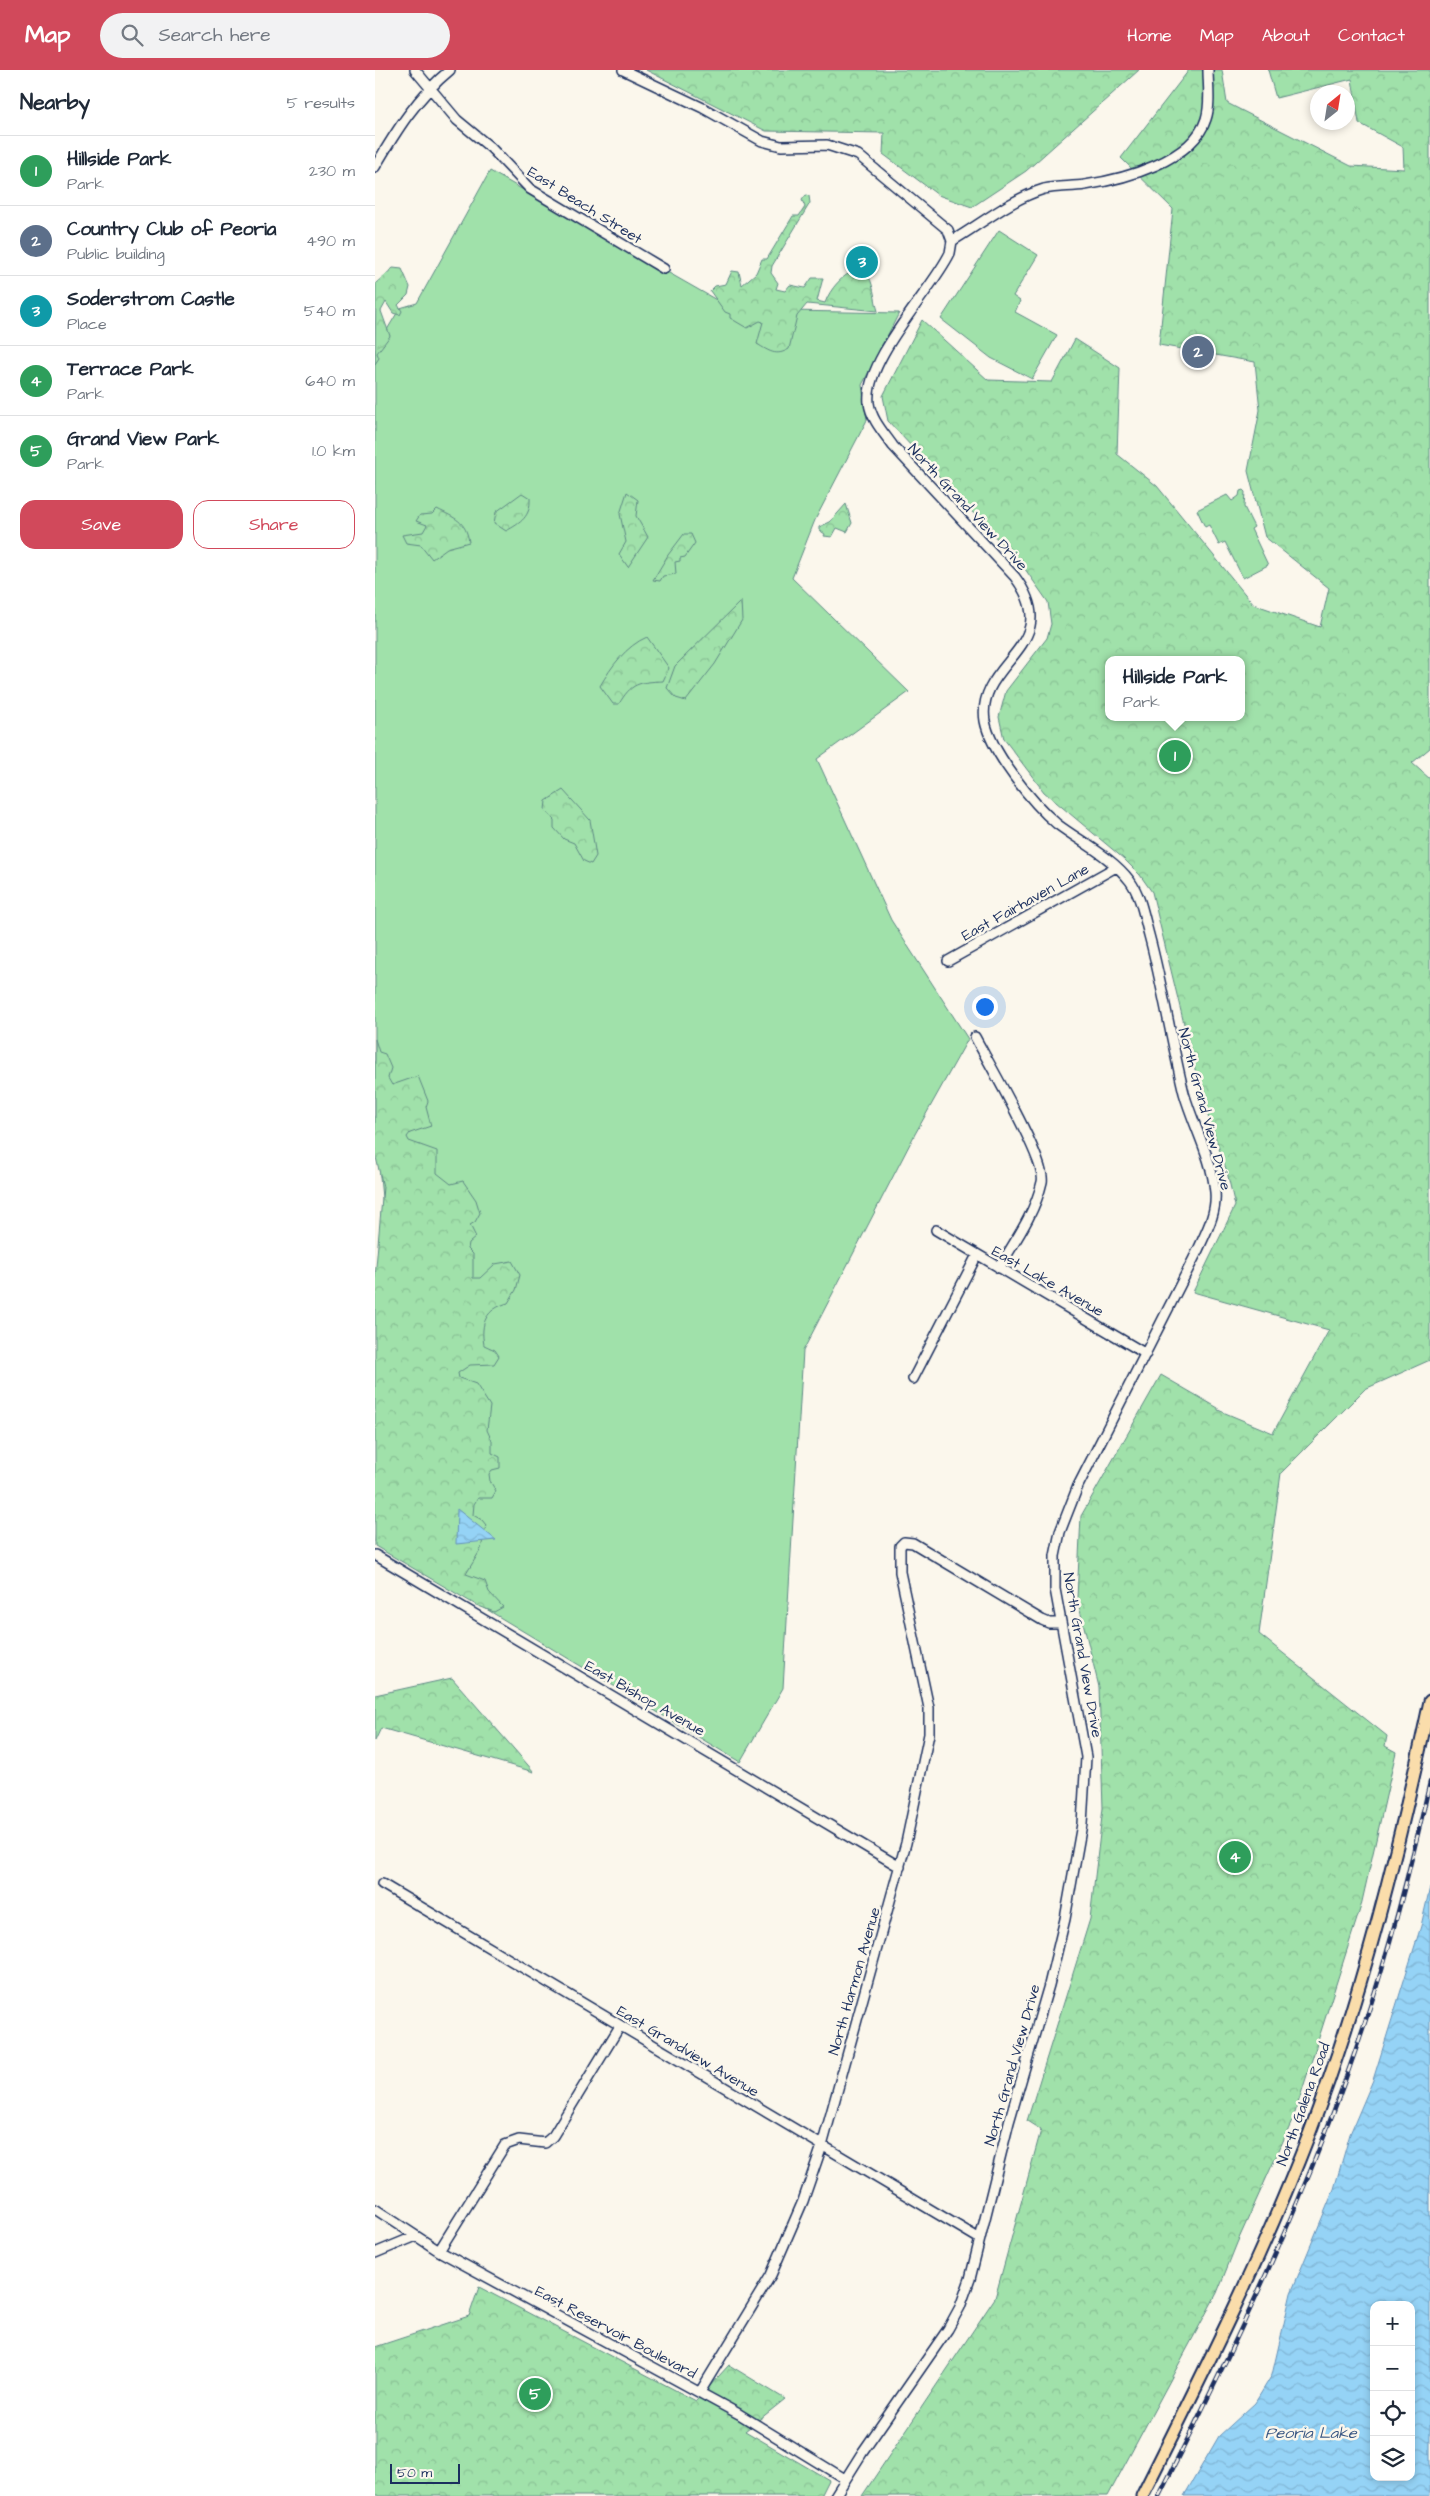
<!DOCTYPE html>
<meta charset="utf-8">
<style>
:root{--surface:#fff;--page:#f2f2f3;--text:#1f2937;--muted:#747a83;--line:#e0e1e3;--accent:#d1495b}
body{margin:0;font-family:"Architects Daughter",sans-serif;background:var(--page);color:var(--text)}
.controls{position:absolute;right:15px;bottom:15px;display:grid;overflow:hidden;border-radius:10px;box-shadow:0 2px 8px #0003}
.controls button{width:45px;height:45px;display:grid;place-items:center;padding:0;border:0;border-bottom:1px solid var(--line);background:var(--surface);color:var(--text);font:25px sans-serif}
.compass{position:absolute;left:935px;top:15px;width:45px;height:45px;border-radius:50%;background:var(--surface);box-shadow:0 2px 8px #0003;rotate:30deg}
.scale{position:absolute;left:15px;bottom:12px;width:70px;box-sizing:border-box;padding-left:5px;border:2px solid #1b2f5e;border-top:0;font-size:14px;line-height:18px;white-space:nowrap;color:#1b2f5e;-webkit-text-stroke:4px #fbf7ec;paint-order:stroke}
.you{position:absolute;left:609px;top:936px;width:18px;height:18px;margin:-12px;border:4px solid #fff;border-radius:50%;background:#1a73e8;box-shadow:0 0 0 8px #1a73e833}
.badge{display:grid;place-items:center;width:32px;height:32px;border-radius:50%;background:var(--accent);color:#fff;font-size:16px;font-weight:700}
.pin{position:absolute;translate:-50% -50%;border:2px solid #fff;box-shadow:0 1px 5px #0006}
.popup{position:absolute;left:730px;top:586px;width:140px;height:65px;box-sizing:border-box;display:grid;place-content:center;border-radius:10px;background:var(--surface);filter:drop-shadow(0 1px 4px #0005);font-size:16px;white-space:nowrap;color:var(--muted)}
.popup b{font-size:19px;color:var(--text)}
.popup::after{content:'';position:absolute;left:50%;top:100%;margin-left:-10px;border:10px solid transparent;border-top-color:var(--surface)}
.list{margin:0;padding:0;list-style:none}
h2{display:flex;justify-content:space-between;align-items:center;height:65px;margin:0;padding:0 20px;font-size:21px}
h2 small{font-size:16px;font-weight:400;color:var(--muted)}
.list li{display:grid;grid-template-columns:32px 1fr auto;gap:15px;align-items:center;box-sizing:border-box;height:70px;padding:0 20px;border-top:1px solid var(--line)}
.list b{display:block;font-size:19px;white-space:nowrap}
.list p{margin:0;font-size:16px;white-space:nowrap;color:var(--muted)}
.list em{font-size:16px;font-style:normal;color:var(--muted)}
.actions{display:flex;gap:10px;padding:15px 20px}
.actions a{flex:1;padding:11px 0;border:1px solid var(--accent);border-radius:15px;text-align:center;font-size:18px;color:var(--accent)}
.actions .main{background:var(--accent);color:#fff}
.icon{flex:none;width:28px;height:28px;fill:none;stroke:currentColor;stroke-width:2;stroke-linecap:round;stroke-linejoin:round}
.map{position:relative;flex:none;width:1055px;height:2426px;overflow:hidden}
header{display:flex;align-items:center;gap:30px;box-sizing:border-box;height:70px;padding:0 25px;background:var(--accent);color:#fff}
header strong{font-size:24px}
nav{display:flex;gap:28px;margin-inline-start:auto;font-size:18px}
.search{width:350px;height:45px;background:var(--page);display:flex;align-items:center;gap:12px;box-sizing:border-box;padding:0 18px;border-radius:28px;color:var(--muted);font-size:19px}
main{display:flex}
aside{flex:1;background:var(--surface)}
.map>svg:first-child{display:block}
.green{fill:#a0e1aa;stroke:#5e8884}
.forest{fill:url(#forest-crowns);stroke:#5e8884;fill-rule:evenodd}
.water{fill:url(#water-waves);stroke:#6491b9;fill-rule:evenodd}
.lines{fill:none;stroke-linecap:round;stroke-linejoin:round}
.minor-casing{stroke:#1b2f5e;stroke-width:12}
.major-casing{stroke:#1b2f5e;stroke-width:15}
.minor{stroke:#fbf7ec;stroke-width:9}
.major{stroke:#faddab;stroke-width:11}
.rail-casing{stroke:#1b2f5e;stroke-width:4.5}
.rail{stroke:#fbf7ec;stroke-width:2.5;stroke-dasharray:8;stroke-linecap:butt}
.labels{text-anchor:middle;stroke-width:5;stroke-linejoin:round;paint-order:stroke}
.street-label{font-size:15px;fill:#1b2f5e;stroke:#fbf7ec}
.water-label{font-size:16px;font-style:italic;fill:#3a5884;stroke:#fbf7ec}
</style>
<header>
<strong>Map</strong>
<div class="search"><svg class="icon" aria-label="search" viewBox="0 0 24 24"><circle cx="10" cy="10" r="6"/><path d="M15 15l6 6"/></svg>Search here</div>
<nav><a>Home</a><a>Map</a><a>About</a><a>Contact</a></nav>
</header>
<main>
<aside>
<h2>Nearby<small>5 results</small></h2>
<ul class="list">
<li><span class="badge" style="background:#2e9e5b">1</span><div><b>Hillside Park</b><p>Park</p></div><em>230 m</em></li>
<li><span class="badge" style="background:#5c6f8a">2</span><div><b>Country Club of Peoria</b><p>Public building</p></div><em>490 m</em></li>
<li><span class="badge" style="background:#0f9aa8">3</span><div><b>Soderstrom Castle</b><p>Place</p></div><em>540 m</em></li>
<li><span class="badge" style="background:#2e9e5b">4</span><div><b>Terrace Park</b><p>Park</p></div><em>640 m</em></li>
<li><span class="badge" style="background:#2e9e5b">5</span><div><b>Grand View Park</b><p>Park</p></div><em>1.0 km</em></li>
</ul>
<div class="actions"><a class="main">Save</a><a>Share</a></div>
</aside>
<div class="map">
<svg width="1055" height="2426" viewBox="0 0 1055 2426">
<defs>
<pattern id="forest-crowns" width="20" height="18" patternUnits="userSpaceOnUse" patternTransform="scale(1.25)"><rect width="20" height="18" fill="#a0e1aa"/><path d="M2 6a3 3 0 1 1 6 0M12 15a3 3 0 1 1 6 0" fill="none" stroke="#89c195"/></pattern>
<pattern id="water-waves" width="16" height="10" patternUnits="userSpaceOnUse" patternTransform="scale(1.25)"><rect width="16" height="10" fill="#95d3f6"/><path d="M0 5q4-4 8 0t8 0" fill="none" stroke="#80b5d5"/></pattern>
</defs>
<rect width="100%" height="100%" fill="#fbf7ec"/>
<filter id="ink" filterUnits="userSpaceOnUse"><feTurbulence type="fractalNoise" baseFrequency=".02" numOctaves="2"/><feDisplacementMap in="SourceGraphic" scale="10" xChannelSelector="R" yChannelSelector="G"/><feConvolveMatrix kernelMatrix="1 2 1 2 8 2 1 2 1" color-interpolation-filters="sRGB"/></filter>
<g filter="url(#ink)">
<path class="green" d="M115 101 359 240 524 243 487 315 492 350 440 450 417 508 534 622 442 689 516 850 593 969 540 1064 428 1281 408 1618 365 1692 0 1472 16 1222 0 1055V280L25 238 42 233Z
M624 160 663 185 638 226 645 231 640 242 682 265 657 309 616 288 566 249Z
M868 420 870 422 869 437 879 457 876 459 893 495 868 508 850 472 844 475 834 455 830 457 822 440 852 425 857 431 864 426 865 421Z"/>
<path class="forest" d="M271 0H764L651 101 597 137 563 125 508 84 509 63 391 61Z
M814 0H847L852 33 976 96 1029 99 1028 77 984 53 977 9 901 28 893 0H1055V678L1037 693 1055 709V1290L990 1319 906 1403 884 1564 1012 1666 1010 1676 1021 1682 986 1836 918 2049 862 2173 842 2223 733 2426H487L620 2228 666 2060 652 2051 715 1849 728 1738 724 1617 702 1528 706 1446 786 1305 843 1338V1340L898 1363 954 1260 818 1222 860 1136 852 1102 827 1028 777 822 765 805 749 789 669 722 629 669 624 647 631 621 672 568 676 554 673 532 650 499 513 351 508 326 547 250 613 310 677 312 700 269 745 298 742 384 782 416 878 534 945 557 954 518 890 467 873 401 885 340 880 292 784 275 798 139 746 88ZM734 590H866V647H734Z
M431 125 434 126 435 133 397 196 396 203 403 213 401 219 410 221 415 215 430 218 437 208H448L442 231 450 233C455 219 467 205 481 200L489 205 491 203C499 211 499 229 503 241L432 234 422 246 414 279C401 287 394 281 382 274L388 252 385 251 372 258 355 248V244L350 242 335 221 340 216 351 214 357 201 364 202 367 215 381 203 387 189H392L418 146H424L430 137 427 130Z
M18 198 27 199 35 217 33 225 23 235 27 241 25 245 18 243 11 232 6 241 15 266 2 283 4 288 0 294 1 213Z
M252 422 263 430 261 446 273 467 253 497 244 484 251 472 245 444Z
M147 423 155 428C156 446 146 453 131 461L119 453 121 442Z
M471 434 477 453 472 462 462 458 457 467 449 466 450 464 444 460V457L455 452Z
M62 439C80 448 91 451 94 472L72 478 57 489 46 475 31 473 27 465 48 462 52 455 41 451 45 445 57 444Z
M309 464H316L320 473 310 487 305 488V491L300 492 301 504 288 506 285 511 278 510 293 485Z
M366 531 367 550 340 594 311 631 301 628 292 618 300 596Z
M272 567 294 598 288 611C264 612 256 613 244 634H238L225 616C236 597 251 576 272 567Z
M188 720 215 750 221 786 216 794 209 791 199 773 189 769 179 758V750L170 740 171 731Z
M0 969 4 982 10 984 16 998 13 1008 17 1015 43 1006 53 1031 51 1037 56 1056 35 1063 32 1067 34 1071 62 1081V1103L76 1114 88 1111 101 1130 105 1143 100 1152 95 1155 101 1167 94 1173 93 1179 98 1184V1208H105L120 1194 137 1191 145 1205 141 1220 133 1233C111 1239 105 1253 109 1275L120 1280 124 1286 119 1294 95 1295 83 1303 84 1308 101 1314 115 1336 112 1360 117 1371V1383L125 1387V1398L117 1400 114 1404 115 1411 121 1421 117 1428H103L99 1434 98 1445 107 1450 111 1455 106 1479 91 1504 110 1511 114 1522 128 1537 119 1542 101 1535 0 1476V1208L8 1117 0 1083Z
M77 1608 159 1702 6 1658 0 1671V1625Z
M104 2217 321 2331 354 2295 410 2329 370 2361 454 2410 446 2426H0V2277L94 2246Z"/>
<path class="water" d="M82 1439 121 1470 81 1474Z
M1055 1817V2426H809L844 2366 880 2333 897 2305 916 2223 959 2119 975 2064 998 2010 1046 1856ZM999 2235H1036V2407H999Z"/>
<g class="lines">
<g class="minor-casing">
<path id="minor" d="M40 0 82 50 116 78 155 119 289 199
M248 0 328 38 387 71 406 76 452 75 483 85 573 160 577 171 575 183C557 221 489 289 494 333 496 349 509 363 518 376L640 507C692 577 600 591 610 651 616 682 658 734 682 754 706 772 737 787 755 811 766 826 769 847 774 865 788 917 796 970 809 1023 818 1055 837 1088 840 1122 842 1143 831 1162 823 1180L703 1416 685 1462 680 1486V1519L711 1687 707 1754 690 1849 674 1915 634 2052 595 2209 585 2237 573 2259 487 2383 460 2426
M0 97C21 61 42 27 75 0
M577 171C606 154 636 129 669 119 682 116 697 117 710 115 749 109 818 91 831 49 836 34 833 15 833 0
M573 891 741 797
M600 967C612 990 672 1092 667 1112 660 1143 640 1171 624 1198
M561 1160 771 1284
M538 1309 602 1185
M0 1485 525 1797
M7 1814 605 2169
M0 2139 64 2181 364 2344 470 2409
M64 2181 130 2075 144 2070 170 2073 178 2066 245 1956
M0 2183 41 2166
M325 2322 396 2205 428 2131 447 2076 531 1773 554 1664V1638L525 1502V1476L529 1472 538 1473 667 1550 674 1553H686"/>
</g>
<g class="major-casing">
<path id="major" d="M767 2426C827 2306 887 2187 935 2062 988 1922 1024 1777 1055 1631"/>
</g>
<use href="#minor" class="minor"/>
<use href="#major" class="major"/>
<g class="rail-casing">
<path id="rail" d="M784 2426C863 2270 938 2113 992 1946 1018 1869 1037 1791 1055 1712"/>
</g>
<use href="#rail" class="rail"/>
</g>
</g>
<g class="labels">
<g class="street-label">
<text transform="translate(210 135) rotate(32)" y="5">East Beach Street</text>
<text transform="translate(593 437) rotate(47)" y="5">North Grand View Drive</text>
<text transform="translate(650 832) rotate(-29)" y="5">East Fairhaven Lane</text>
<text transform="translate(830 1039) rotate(75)" y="5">North Grand View Drive</text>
<text transform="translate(673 1211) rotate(30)" y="5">East Lake Avenue</text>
<text transform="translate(708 1585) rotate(80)" y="5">North Grand View Drive</text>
<text transform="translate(270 1628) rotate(30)" y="5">East Bishop Avenue</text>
<text transform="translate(479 1911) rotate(-74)" y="5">North Harmon Avenue</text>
<text transform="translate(313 1981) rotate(31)" y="5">East Grandview Avenue</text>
<text transform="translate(637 1995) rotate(-74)" y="5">North Grand View Drive</text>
<text transform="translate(928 2034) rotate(-70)" y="5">North Galena Road</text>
<text transform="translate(241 2262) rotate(28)" y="5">East Reservoir Boulevard</text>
</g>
<g class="water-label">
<text x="936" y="2368">Peoria Lake</text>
</g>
</g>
</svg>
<div class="controls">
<button>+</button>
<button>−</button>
<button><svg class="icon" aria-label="locate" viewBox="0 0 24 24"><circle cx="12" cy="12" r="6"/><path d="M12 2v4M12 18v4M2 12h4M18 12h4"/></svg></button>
<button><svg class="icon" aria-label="layers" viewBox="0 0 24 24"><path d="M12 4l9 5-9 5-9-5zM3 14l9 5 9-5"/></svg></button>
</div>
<svg class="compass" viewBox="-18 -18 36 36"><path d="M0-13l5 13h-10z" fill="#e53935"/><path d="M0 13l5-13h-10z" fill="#747a83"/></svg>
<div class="scale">50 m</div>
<div class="you"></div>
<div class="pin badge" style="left:800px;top:686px;background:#2e9e5b">1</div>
<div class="popup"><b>Hillside Park</b>Park</div>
<div class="pin badge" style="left:823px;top:282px;background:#5c6f8a">2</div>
<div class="pin badge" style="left:487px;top:192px;background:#0f9aa8">3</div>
<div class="pin badge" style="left:860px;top:1787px;background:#2e9e5b">4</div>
<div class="pin badge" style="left:160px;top:2324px;background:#2e9e5b">5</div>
</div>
</main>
